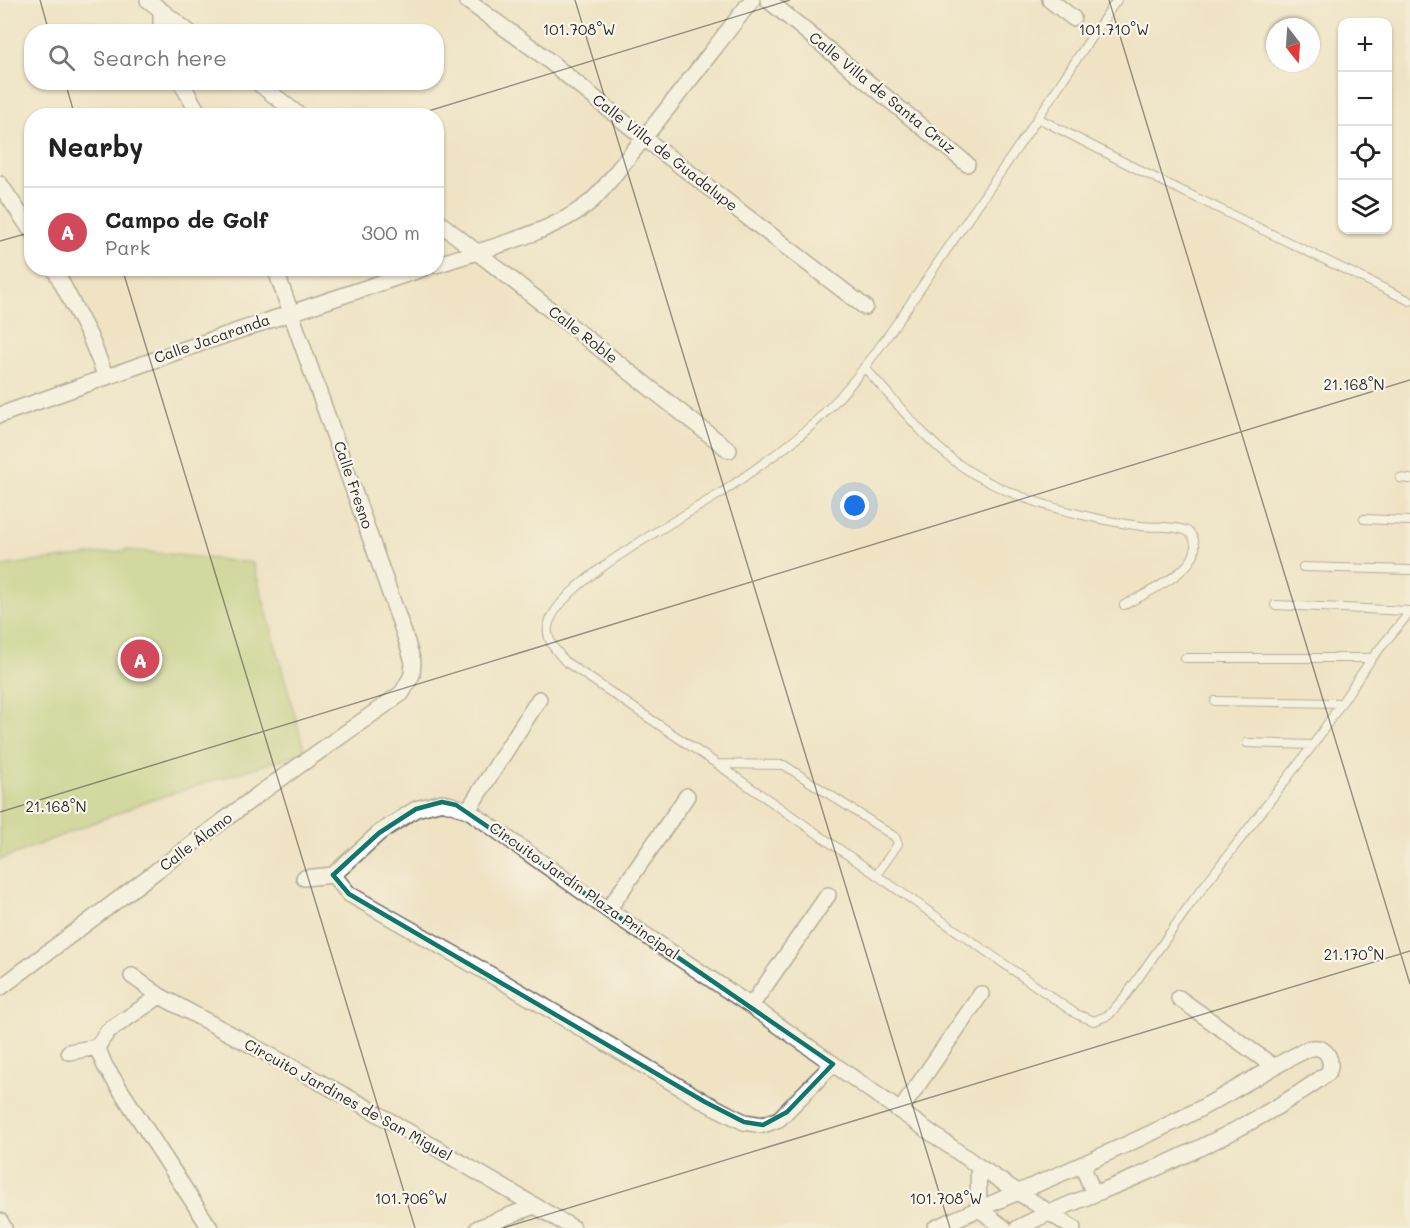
<!DOCTYPE html>
<meta charset="utf-8">
<style>
:root{--surface:#fff;--page:#f6f6f6;--text:#222;--muted:#767676;--line:#e0e0e0;--accent:#d1495b}
body{margin:0;font-family:Mali,sans-serif;background:var(--page);color:var(--text)}
.controls{position:absolute;right:18px;top:18px;display:grid;overflow:hidden;border-radius:12px;box-shadow:0 2px 4px #0004}
.controls button{width:54px;height:54px;display:grid;place-items:center;padding:0;border:0;border-bottom:2px solid var(--line);background:var(--surface);color:var(--text);font:30px sans-serif}
.compass{position:absolute;left:1266px;top:18px;width:54px;height:54px;border-radius:50%;background:var(--surface);box-shadow:0 2px 4px #0004;rotate:163deg}
.you{position:absolute;left:855px;top:506px;width:21px;height:21px;margin:-15px;border:4px solid #fff;border-radius:50%;background:#1a73e8;box-shadow:0 0 0 9px #1a73e833}
.badge{display:grid;place-items:center;width:39px;height:39px;border-radius:50%;background:var(--accent);color:#fff;font-size:20px;font-weight:700}
.pin{position:absolute;translate:-50% -50%;border:3px solid #fff;box-shadow:0 2px 6px #0006}
.list{margin:0;padding:0;list-style:none}
h2{display:flex;justify-content:space-between;align-items:center;height:78px;margin:0;padding:0 24px;font-size:26px}
h2 small{font-size:20px;font-weight:400;color:var(--muted)}
.list li{display:grid;grid-template-columns:39px 1fr auto;gap:18px;align-items:center;box-sizing:border-box;height:90px;padding:0 24px;border-top:2px solid var(--line)}
.list b{display:block;font-size:22px;white-space:nowrap}
.list p{margin:0;font-size:20px;white-space:nowrap;color:var(--muted)}
.list em{font-size:20px;font-style:normal;color:var(--muted)}
.icon{flex:none;width:33px;height:33px;fill:none;stroke:currentColor;stroke-width:2;stroke-linecap:round;stroke-linejoin:round}
.map{position:relative;flex:none;width:1410px;height:1228px;overflow:hidden}
.search{position:absolute;background:var(--surface);box-shadow:0 2px 4px #0004;left:24px;top:24px;width:420px;height:66px;display:flex;align-items:center;gap:15px;box-sizing:border-box;padding:0 21px;border-radius:24px;color:var(--muted);font-size:22px}
.panel{position:absolute;background:var(--surface);box-shadow:0 2px 4px #0004;left:24px;top:108px;width:420px;height:168px;border-radius:24px}
.map>svg:first-child{display:block}
.green{fill:#afcb71;stroke:#6d7b4e;stroke-width:1.5}
.lines{fill:none;stroke-linecap:round;stroke-linejoin:round}
.lane-casing{stroke:#706b61;stroke-width:10}
.street-casing{stroke:#706b61;stroke-width:18}
.lane{stroke:#fff;stroke-width:8}
.street{stroke:#fff;stroke-width:15}
.marked{fill:none;stroke:#0f766e;stroke-width:4.5;stroke-linejoin:round}
.ticks{fill:none;stroke:#2b2b2b;stroke-width:1.5;stroke-opacity:0.45}
.labels{text-anchor:middle;stroke-width:4.5;stroke-linejoin:round;paint-order:stroke}
.street-label{font-size:15px;fill:#2b2b2b;stroke:#fbf7ec}
.ticks-label{font-size:15px;text-anchor:middle;fill:#2b2b2b;stroke:#fbf7ec;stroke-width:4.5;stroke-linejoin:round;paint-order:stroke}
</style>
<div class="map">
<svg width="1410" height="1228" viewBox="0 0 1410 1228">
<rect width="100%" height="100%" fill="#fbf7ec"/>
<filter id="ink" filterUnits="userSpaceOnUse"><feTurbulence type="fractalNoise" baseFrequency=".0167" numOctaves="2"/><feDisplacementMap in="SourceGraphic" scale="12" xChannelSelector="R" yChannelSelector="G"/><feConvolveMatrix kernelMatrix="1 2 1 2 8 2 1 2 1" color-interpolation-filters="sRGB"/></filter>
<filter id="wash" filterUnits="userSpaceOnUse"><feTurbulence type="fractalNoise" baseFrequency=".008" numOctaves="4" result="noise"/><feDisplacementMap in="SourceGraphic" scale="24" xChannelSelector="R" yChannelSelector="G"/><feGaussianBlur stdDeviation="1.35" result="paint"/><feColorMatrix in="noise" values="0 0 0 0 0 0 0 0 0 0 0 0 0 0 0 0 0 1.4 0 .05"/><feComposite in="paint" operator="in"/></filter>
<g filter="url(#wash)">
<rect width="100%" height="100%" fill="#efe3c4"/>
<path class="green" d="M129 550 253 563 305 752 148 801 0 860V566Z"/>
</g>
<g filter="url(#ink)">
<g class="lines">
<g class="lane-casing">
<path id="lane" d="M1117 0C1090 38 1065 77 1039 116 1006 165 972 213 939 261 894 327 851 397 787 446 765 462 743 478 721 493 683 517 555 584 548 627 546 641 557 652 566 662L717 764 1076 1014 1094 1021 1109 1015 1127 994 1191 903 1313 745 1372 658 1410 612
M1038 118 1141 171 1410 301
M864 367C894 399 922 437 957 463 989 486 1031 502 1070 512 1093 518 1117 523 1141 526 1155 528 1174 525 1187 531 1192 534 1195 540 1195 546 1198 570 1143 595 1124 605
M1400 478 1410 479
M1364 519 1410 521
M1303 567 1410 570
M1275 605 1410 611
M1185 658H1372
M1215 701 1341 703
M1247 743 1313 745
M717 764 784 765 895 837 898 844 877 874"/>
</g>
<g class="street-casing">
<path id="street" d="M148 0 189 32
M466 0 538 52 644 138 865 307
M768 0 967 164
M1050 0 1073 18
M161 32V10
M181 82 200 116
M257 82 300 116
M0 184 32 232
M436 220 729 450
M436 265C483 249 551 234 589 203 604 191 617 170 630 155 672 104 711 52 752 0
M54 268 90 337 106 377
M0 415 199 344 425 268
M468 810 539 699
M333 875 349 894 505 983 705 1102 744 1122 763 1125 779 1119 833 1064
M304 878 333 875 379 833 416 809 442 802 468 810 608 910 751 1006 978 1166 1073 1228
M608 910 687 796
M132 976 160 996 366 1107 573 1228
M0 988 259 794 402 693 412 675 413 662 405 636 275 268
M160 996 108 1031 97 1047 105 1066 210 1228
M1179 998 1273 1066
M751 1006 828 895
M69 1052 97 1047
M900 1111 981 994
M1082 1165 1094 1194
M978 1166 979 1209 1004 1228
M0 1221 4 1228
M478 1228 534 1206
M935 1228C1015 1193 1097 1160 1176 1121 1219 1101 1258 1074 1300 1053 1304 1051 1308 1048 1313 1048 1327 1046 1334 1062 1328 1073 1270 1116 1202 1148 1136 1177 1096 1194 1056 1208 1018 1228"/>
</g>
<use href="#lane" class="lane"/>
<use href="#street" class="street"/>
</g>
</g>
<path d="M0 0H1410V1228H0ZM442 802 456 805 833 1064 787 1112 763 1125 744 1122 705 1102 349 894 333 875 379 833 416 809Z" fill="#efe3c4" fill-opacity=".55" fill-rule="evenodd"/>
<path class="marked" d="M442 802 456 805 833 1064 787 1112 763 1125 744 1122 705 1102 349 894 333 875 379 833 416 809Z"/>
<path class="ticks" d="M40 0 49 32M575 0 950 1228M1109 0 1410 984M65 82 75 116M412 116 790 0M0 241 32 232M122 268 415 1228M0 812 1410 380M503 1228 1410 951"/>
<g class="labels">
<g class="street-label">
<text transform="translate(882 93) rotate(39)" y="5">Calle Villa de Santa Cruz</text>
<text transform="translate(665 153) rotate(38)" y="5">Calle Villa de Guadalupe</text>
<text transform="translate(583 335) rotate(38)" y="5">Calle Roble</text>
<text transform="translate(212 339) rotate(-19)" y="5">Calle Jacaranda</text>
<text transform="translate(353 485) rotate(71)" y="5">Calle Fresno</text>
<text transform="translate(196 842) rotate(-37)" y="5">Calle Álamo</text>
<text transform="translate(584 891) rotate(35)" y="5">Circuito Jardín Plaza Principal</text>
<text transform="translate(348 1100) rotate(29)" y="5">Circuito Jardines de San Miguel</text>
</g>
</g>
<g class="ticks-label">
<text x="579" y="35">101.708°W</text>
<text x="1114" y="35">101.710°W</text>
<text x="1354" y="390">21.168°N</text>
<text x="56" y="812">21.168°N</text>
<text x="1354" y="960">21.170°N</text>
<text x="411" y="1204">101.706°W</text>
<text x="946" y="1204">101.708°W</text>
</g>
</svg>
<div class="controls">
<button>+</button>
<button>−</button>
<button><svg class="icon" aria-label="locate" viewBox="0 0 24 24"><circle cx="12" cy="12" r="6"/><path d="M12 2v4M12 18v4M2 12h4M18 12h4"/></svg></button>
<button><svg class="icon" aria-label="layers" viewBox="0 0 24 24"><path d="M12 4l9 5-9 5-9-5zM3 14l9 5 9-5"/></svg></button>
</div>
<svg class="compass" viewBox="-18 -18 36 36"><path d="M0-13l5 13h-10z" fill="#e53935"/><path d="M0 13l5-13h-10z" fill="#767676"/></svg>
<div class="you"></div>
<div class="pin badge" style="left:140px;top:659px">A</div>
<div class="search"><svg class="icon" aria-label="search" viewBox="0 0 24 24"><circle cx="10" cy="10" r="6"/><path d="M15 15l6 6"/></svg>Search here</div>
<section class="panel">
<h2>Nearby<small></small></h2>
<ul class="list">
<li><span class="badge">A</span><div><b>Campo de Golf</b><p>Park</p></div><em>300 m</em></li>
</ul>
</section>
</div>
